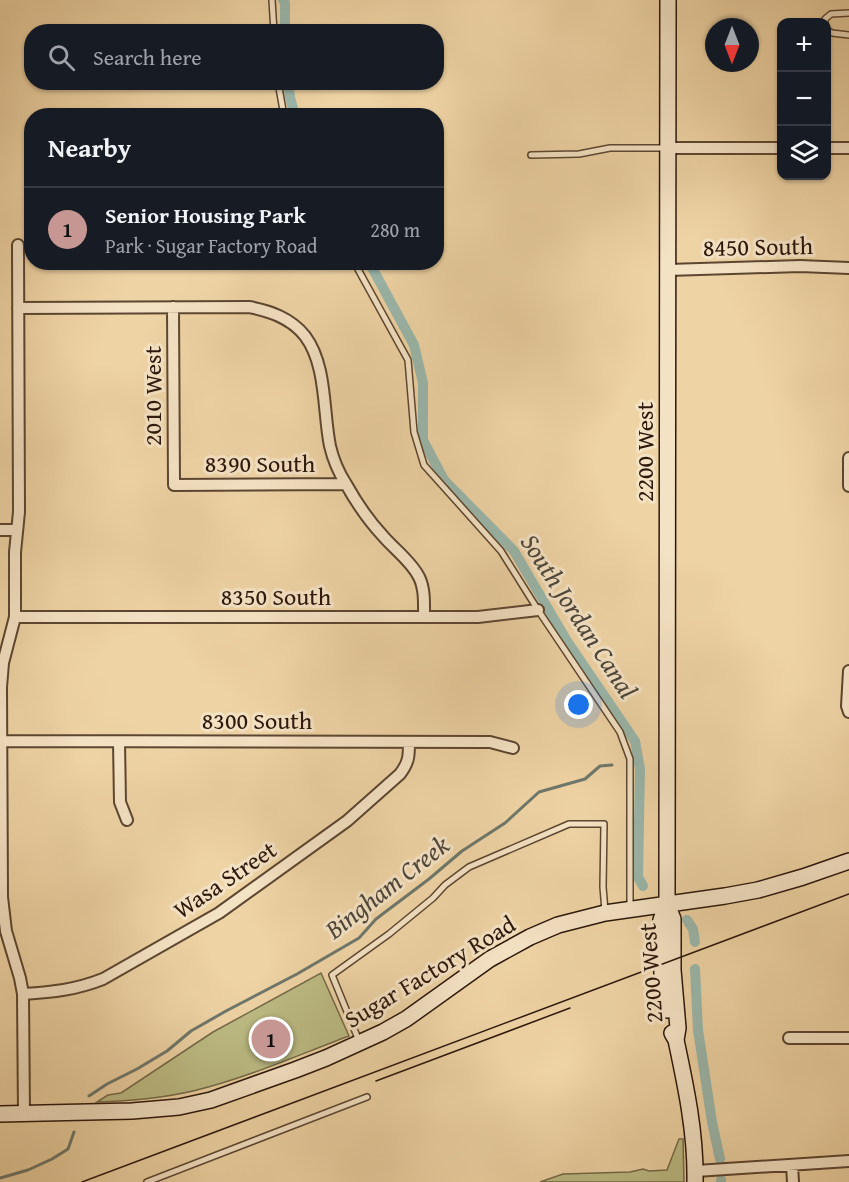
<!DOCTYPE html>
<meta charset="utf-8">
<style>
:root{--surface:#171b24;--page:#20242c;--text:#f1f3f6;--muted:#9ea1a6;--line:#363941;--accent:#c59692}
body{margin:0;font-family:"Gentium Book Plus",serif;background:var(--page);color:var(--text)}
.controls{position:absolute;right:18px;top:18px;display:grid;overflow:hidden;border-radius:12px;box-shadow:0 2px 4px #0004}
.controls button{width:54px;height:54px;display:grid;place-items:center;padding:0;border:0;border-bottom:2px solid var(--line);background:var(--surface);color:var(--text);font:30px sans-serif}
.compass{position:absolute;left:705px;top:18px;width:54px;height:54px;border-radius:50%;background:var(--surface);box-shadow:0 2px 4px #0004;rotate:180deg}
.you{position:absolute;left:579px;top:705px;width:21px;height:21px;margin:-15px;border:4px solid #fff;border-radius:50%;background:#1a73e8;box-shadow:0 0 0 9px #1a73e833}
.badge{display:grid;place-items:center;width:39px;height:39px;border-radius:50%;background:var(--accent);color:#111;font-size:20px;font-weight:700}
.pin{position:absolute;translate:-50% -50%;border:3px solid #fff;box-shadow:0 2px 6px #0006}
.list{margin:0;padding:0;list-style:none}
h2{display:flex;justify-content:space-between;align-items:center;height:78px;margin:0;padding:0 24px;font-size:26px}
h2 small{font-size:20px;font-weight:400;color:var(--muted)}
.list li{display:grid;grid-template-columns:39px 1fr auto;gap:18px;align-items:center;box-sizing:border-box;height:84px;padding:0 24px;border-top:2px solid var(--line)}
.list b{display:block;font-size:22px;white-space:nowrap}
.list p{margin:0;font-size:20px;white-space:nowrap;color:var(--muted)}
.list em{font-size:20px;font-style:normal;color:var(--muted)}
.icon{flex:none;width:33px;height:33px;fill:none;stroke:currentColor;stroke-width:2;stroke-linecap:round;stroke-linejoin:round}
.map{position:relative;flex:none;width:849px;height:1182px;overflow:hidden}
.search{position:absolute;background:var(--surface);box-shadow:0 2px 4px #0004;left:24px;top:24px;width:420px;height:66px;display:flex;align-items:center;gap:15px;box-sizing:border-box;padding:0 21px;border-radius:24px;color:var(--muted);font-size:22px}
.panel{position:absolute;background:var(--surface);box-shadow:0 2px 4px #0004;left:24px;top:108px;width:420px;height:162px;border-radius:24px}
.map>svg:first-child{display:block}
.green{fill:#bcbb83;stroke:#746947;stroke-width:1.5}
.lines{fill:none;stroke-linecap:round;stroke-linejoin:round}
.stream{stroke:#6e776b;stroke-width:3}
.canal{stroke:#9ab7ab;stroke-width:10}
.lane-casing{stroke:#5c4631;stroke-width:8}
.street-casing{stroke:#5c4631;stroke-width:14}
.secondary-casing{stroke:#2c170b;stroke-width:18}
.lane{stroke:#f4e2c4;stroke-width:5}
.street{stroke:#f4e2c4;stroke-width:10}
.secondary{stroke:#f4e2c4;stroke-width:15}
.tram{stroke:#2c170b;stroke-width:1.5}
.labels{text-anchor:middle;stroke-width:6;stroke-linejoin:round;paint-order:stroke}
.street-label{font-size:24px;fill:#2c170b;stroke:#f4e2c4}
.water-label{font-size:26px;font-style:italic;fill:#4d473b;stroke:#f4e2c4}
</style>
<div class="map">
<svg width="849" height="1182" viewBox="0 0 849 1182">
<rect width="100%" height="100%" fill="#eed3a4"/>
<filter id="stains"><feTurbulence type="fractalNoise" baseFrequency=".00333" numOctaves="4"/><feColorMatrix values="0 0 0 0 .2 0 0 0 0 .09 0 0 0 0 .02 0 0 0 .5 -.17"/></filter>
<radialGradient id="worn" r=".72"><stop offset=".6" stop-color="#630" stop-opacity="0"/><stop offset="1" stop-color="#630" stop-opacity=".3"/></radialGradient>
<path class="green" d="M321 973 349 1036C298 1055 247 1078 193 1091 162 1098 130 1101 97 1102L108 1095 121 1093 213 1032Z
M679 1139H683L684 1182H540L563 1174 630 1172 643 1169 649 1171 667 1170Z"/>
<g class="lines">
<path class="stream" d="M89 1096 107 1084 137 1069 167 1051 191 1031 226 1011 297 974 359 938 376 919 429 879 462 851 505 823 539 792 585 779 600 766 612 765
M0 1178 28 1170 52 1159 68 1149 74 1132"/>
<path class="canal" d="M283 0 285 3V32
M288 82 290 97 295 116
M369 262 414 345 423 383V440L444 480 514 551 567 641 635 741 640 769 638 877 643 886
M687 920 693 929 695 942
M695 969 698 1030 712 1122 720 1159
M721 1182V1180"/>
<g class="lane-casing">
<path id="lane" d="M272 0 274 32
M825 22V19L831 14 849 13
M826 29 832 33 849 35
M278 82 284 116
M531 155 579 154 610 148H666
M354 262 408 360 414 432 424 465 501 551 538 610 620 732 630 759V907
M359 1041 332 975 389 934 433 898 445 885 469 867 569 824H604L603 887 605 911
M147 1182 367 1097"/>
</g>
<g class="street-casing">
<path id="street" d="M668 148H782
M826 148H849
M18 245 19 512 15 552V617L3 663 1 687 2 897 6 931 20 978 23 994 24 1114
M668 270 800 266 849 268
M173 307 174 485 346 484
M18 308 249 307C270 311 291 318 305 336 327 365 323 412 330 446 333 459 339 473 346 484 356 502 369 521 383 536 394 549 411 561 419 577 425 589 424 604 424 617
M849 458V486
M0 530H16
M15 617H478L538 610
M849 671 847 706 849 712
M1 741 490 742 513 748
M119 742 120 802 127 820
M23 994C53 992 75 990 103 979L219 913 347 821 400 774C409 762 409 756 409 742
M789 1038H849
M792 1165 793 1182
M696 1171 849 1161"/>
</g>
<g class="secondary-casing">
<path id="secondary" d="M668 0 667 888V904L673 919V970L678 1028 676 1040
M667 1010 662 974 661 920 667 904
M672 1033 676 1040C686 1087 696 1134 695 1182
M0 1114 132 1111 179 1107 211 1100 295 1070 326 1058 383 1032 406 1019 490 959 530 937 558 925 605 913 725 896 758 890 803 877 849 861"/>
</g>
<use href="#lane" class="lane"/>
<use href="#street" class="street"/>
<use href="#secondary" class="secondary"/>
<path class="tram" d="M376 1081 570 1008
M82 1182 849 894"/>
</g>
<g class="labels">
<g class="street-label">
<text transform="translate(758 247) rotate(-1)" y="8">8450 South</text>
<text transform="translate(153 396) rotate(-90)" y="8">2010 West</text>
<text transform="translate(645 452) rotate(-90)" y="8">2200 West</text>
<text x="260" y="472">8390 South</text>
<text x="276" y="605">8350 South</text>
<text x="257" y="729">8300 South</text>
<text transform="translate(225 880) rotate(-34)" y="8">Wasa Street</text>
<text transform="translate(430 972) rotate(-31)" y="8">Sugar Factory Road</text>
<text transform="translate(651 973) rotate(-94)" y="8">2200 West</text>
</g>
<g class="water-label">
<text transform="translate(579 616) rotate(57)" y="9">South Jordan Canal</text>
<text transform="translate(387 887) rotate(-38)" y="9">Bingham Creek</text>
</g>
</g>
<rect width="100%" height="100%" filter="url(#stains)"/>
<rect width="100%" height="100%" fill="url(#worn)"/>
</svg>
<div class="controls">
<button>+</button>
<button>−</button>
<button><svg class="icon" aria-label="layers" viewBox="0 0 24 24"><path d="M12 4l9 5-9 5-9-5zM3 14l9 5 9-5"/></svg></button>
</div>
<svg class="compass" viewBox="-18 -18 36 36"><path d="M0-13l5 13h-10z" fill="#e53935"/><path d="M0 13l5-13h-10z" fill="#9ea1a6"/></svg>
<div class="you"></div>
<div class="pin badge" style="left:271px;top:1039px">1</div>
<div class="search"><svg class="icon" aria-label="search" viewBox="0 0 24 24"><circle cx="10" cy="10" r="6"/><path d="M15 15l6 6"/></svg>Search here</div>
<section class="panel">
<h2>Nearby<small></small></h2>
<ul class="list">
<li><span class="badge">1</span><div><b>Senior Housing Park</b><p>Park · Sugar Factory Road</p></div><em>280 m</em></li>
</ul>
</section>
</div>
